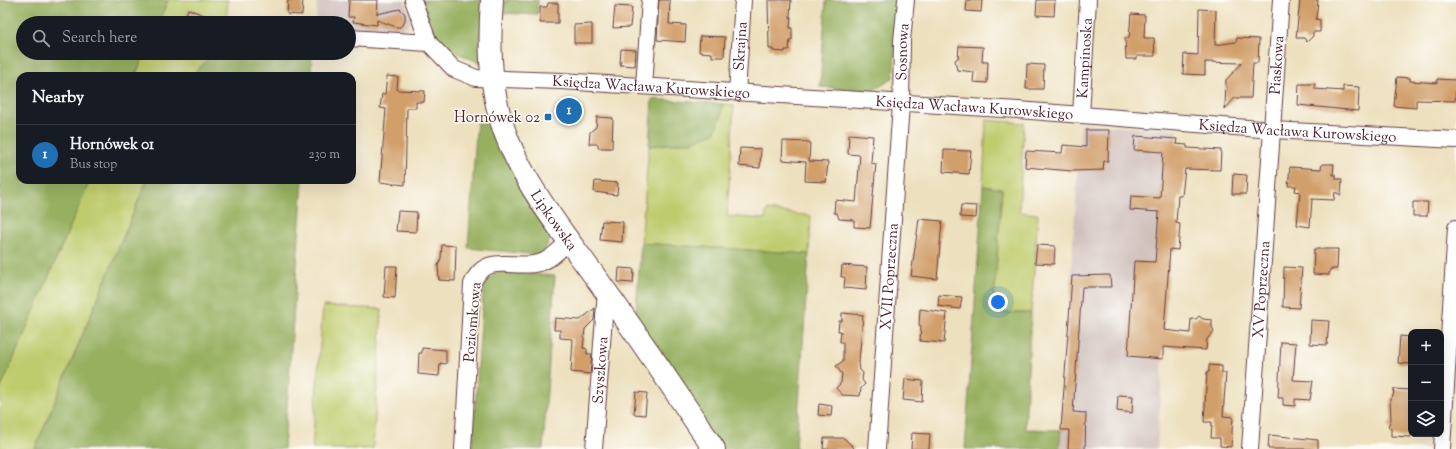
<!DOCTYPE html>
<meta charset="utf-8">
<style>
:root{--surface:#171b24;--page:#20242c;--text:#f1f3f6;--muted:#9ea1a6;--line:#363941;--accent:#1f6fb2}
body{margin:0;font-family:"Sorts Mill Goudy",serif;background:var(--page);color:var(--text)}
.controls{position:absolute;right:12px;bottom:12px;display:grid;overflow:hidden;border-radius:8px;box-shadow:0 4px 16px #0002}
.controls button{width:36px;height:36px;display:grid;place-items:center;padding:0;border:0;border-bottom:1px solid var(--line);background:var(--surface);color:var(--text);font:20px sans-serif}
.you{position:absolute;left:998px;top:302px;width:14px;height:14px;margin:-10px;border:3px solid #fff;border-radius:50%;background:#1a73e8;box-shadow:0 0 0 6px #1a73e833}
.badge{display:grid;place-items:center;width:26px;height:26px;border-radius:50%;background:var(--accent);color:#fff;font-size:13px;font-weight:700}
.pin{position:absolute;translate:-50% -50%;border:2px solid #fff;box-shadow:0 1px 4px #0006}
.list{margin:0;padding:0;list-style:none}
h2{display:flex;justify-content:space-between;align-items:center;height:52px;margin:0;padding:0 16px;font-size:17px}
h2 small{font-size:13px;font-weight:400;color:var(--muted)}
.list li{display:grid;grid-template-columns:26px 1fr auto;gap:12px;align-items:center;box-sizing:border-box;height:60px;padding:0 16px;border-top:1px solid var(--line)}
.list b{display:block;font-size:15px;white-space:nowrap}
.list p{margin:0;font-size:13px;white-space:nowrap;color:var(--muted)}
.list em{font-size:13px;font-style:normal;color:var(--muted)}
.icon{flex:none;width:22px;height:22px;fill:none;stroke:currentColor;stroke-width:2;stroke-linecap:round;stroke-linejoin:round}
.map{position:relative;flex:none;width:1456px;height:449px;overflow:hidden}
.search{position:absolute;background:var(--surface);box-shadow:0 4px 16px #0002;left:16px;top:16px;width:340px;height:44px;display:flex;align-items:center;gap:10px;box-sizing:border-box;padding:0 14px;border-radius:22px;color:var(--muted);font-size:15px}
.panel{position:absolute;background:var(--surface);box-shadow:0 4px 16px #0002;left:16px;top:72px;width:340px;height:112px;border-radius:12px}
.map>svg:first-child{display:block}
.industrial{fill:#d0c0bc}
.green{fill:#bfcc6e;stroke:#84764c}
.forest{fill:#97b061;stroke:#706846}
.building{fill:#d19f6a}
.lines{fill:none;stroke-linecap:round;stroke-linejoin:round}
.street-casing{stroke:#623c41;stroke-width:18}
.secondary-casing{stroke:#623c41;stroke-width:24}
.street{stroke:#fff;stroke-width:16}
.secondary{stroke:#fff;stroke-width:22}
.poi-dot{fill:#1f6fb2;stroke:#fdfcf7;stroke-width:1.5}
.labels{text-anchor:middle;stroke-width:3;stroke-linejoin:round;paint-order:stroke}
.street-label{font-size:15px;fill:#4a1f2b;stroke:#fdfcf7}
.poi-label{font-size:15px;fill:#4a1f2b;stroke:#fdfcf7;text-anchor:end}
</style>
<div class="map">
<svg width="1456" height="449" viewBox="0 0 1456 449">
<rect width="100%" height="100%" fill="#fdfcf7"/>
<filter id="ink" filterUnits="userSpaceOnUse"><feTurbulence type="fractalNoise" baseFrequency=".025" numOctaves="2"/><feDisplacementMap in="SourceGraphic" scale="8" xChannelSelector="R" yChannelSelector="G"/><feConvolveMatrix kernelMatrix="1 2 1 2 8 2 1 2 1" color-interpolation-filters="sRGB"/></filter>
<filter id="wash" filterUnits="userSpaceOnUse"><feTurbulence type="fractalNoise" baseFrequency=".012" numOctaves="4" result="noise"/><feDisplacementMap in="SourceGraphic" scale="16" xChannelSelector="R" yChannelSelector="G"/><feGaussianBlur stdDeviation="0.9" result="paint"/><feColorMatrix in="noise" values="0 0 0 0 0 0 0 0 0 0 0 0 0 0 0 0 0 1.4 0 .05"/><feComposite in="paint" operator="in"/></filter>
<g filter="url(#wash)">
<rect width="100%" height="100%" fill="#ede0be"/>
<path class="industrial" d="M317 0H404L411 22 399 34 349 31V23H316Z
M1081 124 1177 130 1157 449H1059Z"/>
<path class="green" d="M168 0H228L226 23H158Z
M145 53H215L191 76H135Z
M722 104 734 105 727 216 765 219 767 210 811 216 809 254 641 243 649 146 691 142 721 118Z
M986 120 1024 123 1019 212 1038 214 1031 313 993 312 1002 189 983 186Z
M90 180H147L35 449H0V390Z
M323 306 382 309 373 449H312Z"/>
<path class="forest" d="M0 0H168L158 23H23V53H145L135 76H20V180H90L0 390Z
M422 0H486L482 64 440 45Z
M505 0H538L537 15 504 13Z
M826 0H899L893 78 873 91 820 87Z
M215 53H312L311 76H191Z
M652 99 722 104 721 118 714 133 691 142 649 146Z
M477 119 483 120 552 230 550 240 541 255 468 248Z
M147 180H303L284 449H35Z
M983 186 1002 189 993 312 1031 313 1025 429 1061 430 1059 449H965Z
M641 243 809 254 796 449H720L635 323Z
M499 271 555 276 543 449H472L484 283Z"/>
<g id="blocks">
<path class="building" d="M288 0H303L302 15 287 14Z
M349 0H378L377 14 400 9 405 14V22L400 27H396L377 20V25L353 22 354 17H348Z
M659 0H670L669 24 686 25 685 42 657 40Z
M768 0H791L790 17H791L790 28H792V40H790L789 50H785V52L773 51V49H769Z
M967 0H982L981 12 966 11Z
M1037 0H1055L1054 16 1036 15Z
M1300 0H1318L1316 19 1320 20V32H1313V36L1307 42 1304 38H1296Z
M548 3H558V23H540V7H547Z
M615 6 632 7 630 27 613 28Z
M188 9 223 22V23H183Z
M1199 9 1216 10 1215 45 1236 42 1237 38 1259 39 1258 63H1253L1251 98H1235L1225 109 1226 80 1242 63 1205 62V75L1183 74 1184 54 1198 55Z
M1131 14 1145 15 1144 38H1154L1155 56H1137V59H1126L1125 38H1129Z
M592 24V43H574V25Z
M700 36 725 37 724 57H712V53L699 52Z
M959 46 983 47 982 62H988L987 83 973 82 974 72 957 70 955 60 958 58Z
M621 49 636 50 635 66 620 65Z
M1027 64 1044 65 1043 89H1026Z
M387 76 398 77 397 90 425 91 424 102H416V108H407L405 185 380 182 386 109 380 108 382 94H385Z
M1397 77 1410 78V81L1437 83V79L1456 80 1455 101 1416 100V108L1394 106Z
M1299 84H1315V89L1343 91V86L1359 87 1358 111 1298 105Z
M597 117 613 118 612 148H598V144H589L590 132 596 127Z
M1086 130H1109L1108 161H1104L1103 170 1072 171 1025 167 1026 151 1062 153 1063 145 1086 147Z
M849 134 873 136 871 163 876 164 870 228 854 227V220L839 219 837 213H834L835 200 856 202 860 155 848 154Z
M1135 136 1177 139 1176 144 1187 145V148L1221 150 1220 170 1185 169 1182 196H1178L1176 223 1180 224 1178 250 1170 249 1164 330 1190 333 1191 319H1196L1199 316 1203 319 1212 320V327L1214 331 1207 339 1206 350 1163 347V359L1128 356 1134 261 1155 262 1159 212 1130 210 1131 196 1160 198 1163 152 1134 150Z
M783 141 810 142 809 161 828 162 826 182 805 181 806 162 782 160Z
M740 148 761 149 760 168 739 166Z
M944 150 971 151 969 174 943 172Z
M1322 164H1334L1333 175H1336V179H1342L1341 195 1335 192 1334 200 1312 199 1310 227 1297 225 1300 192 1295 191 1296 186H1288L1290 167 1321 169Z
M1233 174 1247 175 1246 194H1232Z
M595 181 618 183 617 195 594 192Z
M1413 202H1428L1427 216H1413Z
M961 205 977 206 976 218 960 217Z
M398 211 417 212 416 232 396 231Z
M919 219 942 221 937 279 911 276Z
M602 221 623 222 622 242 600 240Z
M442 245 456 246 455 281 439 280 438 266 441 258Z
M1037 245 1055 246 1054 264 1035 263Z
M1314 249H1338L1337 269H1330L1329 275 1313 274Z
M842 265 867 267 866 290 844 288 845 277H841Z
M386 266H397L395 298 384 297Z
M1284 267 1302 268 1299 308 1283 307Z
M619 268 634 269 633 283 618 282Z
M1110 275 1111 287H1082L1073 412 1086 413 1085 449H1068L1069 430H1061L1072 276Z
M939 295 962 297 960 309 938 306Z
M595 308 594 320 585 329 583 348 587 349V354H592L590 374 571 372 573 339 560 338V330H554L555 318 580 320Z
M920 309 947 313 944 343 920 341 921 326 919 325Z
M842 313 863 315 859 362 860 370 863 373 862 380 865 384 861 388 860 396 842 395 836 388 841 383 842 374 836 366 843 361V342H840L841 331H838L839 321H842Z
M1311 320 1329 321 1327 345 1310 344Z
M1400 336 1411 337V364L1398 363Z
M1281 342 1296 343 1293 380 1313 381 1310 400 1295 399V406L1283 405V398H1278Z
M422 348 446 350V364L440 363 439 376 418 374 419 353H422Z
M1209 365 1222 366V373H1226L1223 416 1233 417 1231 447 1220 446V438H1211L1212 422H1204L1207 372H1209Z
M905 379 923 381 922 402 903 400Z
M1394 389 1411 390V437L1391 436V429L1388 426 1391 420 1390 399 1393 396Z
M636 392 647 393 645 415 634 414Z
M1118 395 1133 396 1132 413 1117 411Z
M819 404 832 406 831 416 818 415Z
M912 433 930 434 929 449H911Z
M1269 435 1318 440V449H1268Z
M824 438H844L855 449H823Z"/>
</g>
</g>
<g filter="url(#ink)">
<use href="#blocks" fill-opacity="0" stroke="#623c41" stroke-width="1"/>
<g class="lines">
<g class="street-casing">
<g id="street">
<path id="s1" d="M413 0 429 43 454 69 476 78 561 81 1018 110 1273 130 1456 140"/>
<path d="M349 38 429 43"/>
<path d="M644 86 650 0"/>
<path id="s2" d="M737 93 743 0"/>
<path id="s3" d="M1081 115 1088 0"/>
<path d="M463 449 472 284C486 251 513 270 539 263 551 260 560 249 569 241"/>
<path id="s4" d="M594 449 606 291"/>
<path id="s5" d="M877 449 901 104 902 41 906 0"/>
<path id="s6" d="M1250 449 1281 0"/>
<path d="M1442 449 1456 228"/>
</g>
</g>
<g class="secondary-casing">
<g id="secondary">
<path id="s7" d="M492 0C489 39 489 79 500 117 517 179 567 237 604 289 642 341 678 395 714 449"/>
</g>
</g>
<use href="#street" class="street"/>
<use href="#secondary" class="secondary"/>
</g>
</g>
<rect class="poi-dot" x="544" y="113" width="8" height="8" rx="2"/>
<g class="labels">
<g class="street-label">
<text dy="5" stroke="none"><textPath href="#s2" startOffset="47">Skrajna</textPath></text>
<text dy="5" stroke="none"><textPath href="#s5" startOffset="398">Sosnowa</textPath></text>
<text dy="5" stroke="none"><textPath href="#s3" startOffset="57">Kampinoska</textPath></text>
<text dy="5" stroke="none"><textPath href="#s6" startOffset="385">Piaskowa</textPath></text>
<text dy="5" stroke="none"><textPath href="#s1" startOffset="281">Księdza Wacława Kurowskiego</textPath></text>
<text dy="5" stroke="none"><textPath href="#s1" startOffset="605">Księdza Wacława Kurowskiego</textPath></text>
<text dy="5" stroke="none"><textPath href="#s1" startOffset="929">Księdza Wacława Kurowskiego</textPath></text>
<text dy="5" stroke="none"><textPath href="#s7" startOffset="235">Lipkowska</textPath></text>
<text dy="5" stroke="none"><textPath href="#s5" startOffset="173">XVII Poprzeczna</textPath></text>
<text dy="5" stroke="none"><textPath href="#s6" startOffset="160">XV Poprzeczna</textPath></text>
<text transform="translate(472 322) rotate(-85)" y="5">Poziomkowa</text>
<text dy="5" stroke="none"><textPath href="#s4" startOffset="79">Szyszkowa</textPath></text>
</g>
<g class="poi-label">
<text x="540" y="122">Hornówek 02</text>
</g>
</g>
</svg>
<div class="controls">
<button>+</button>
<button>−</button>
<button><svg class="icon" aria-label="layers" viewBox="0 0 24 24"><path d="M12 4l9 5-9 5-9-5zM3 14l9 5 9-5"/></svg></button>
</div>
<div class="you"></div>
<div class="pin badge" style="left:569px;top:111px">1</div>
<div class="search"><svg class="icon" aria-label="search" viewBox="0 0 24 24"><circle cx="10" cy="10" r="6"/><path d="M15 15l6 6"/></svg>Search here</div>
<section class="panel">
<h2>Nearby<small></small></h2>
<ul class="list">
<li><span class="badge">1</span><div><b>Hornówek 01</b><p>Bus stop</p></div><em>230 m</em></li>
</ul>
</section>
</div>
